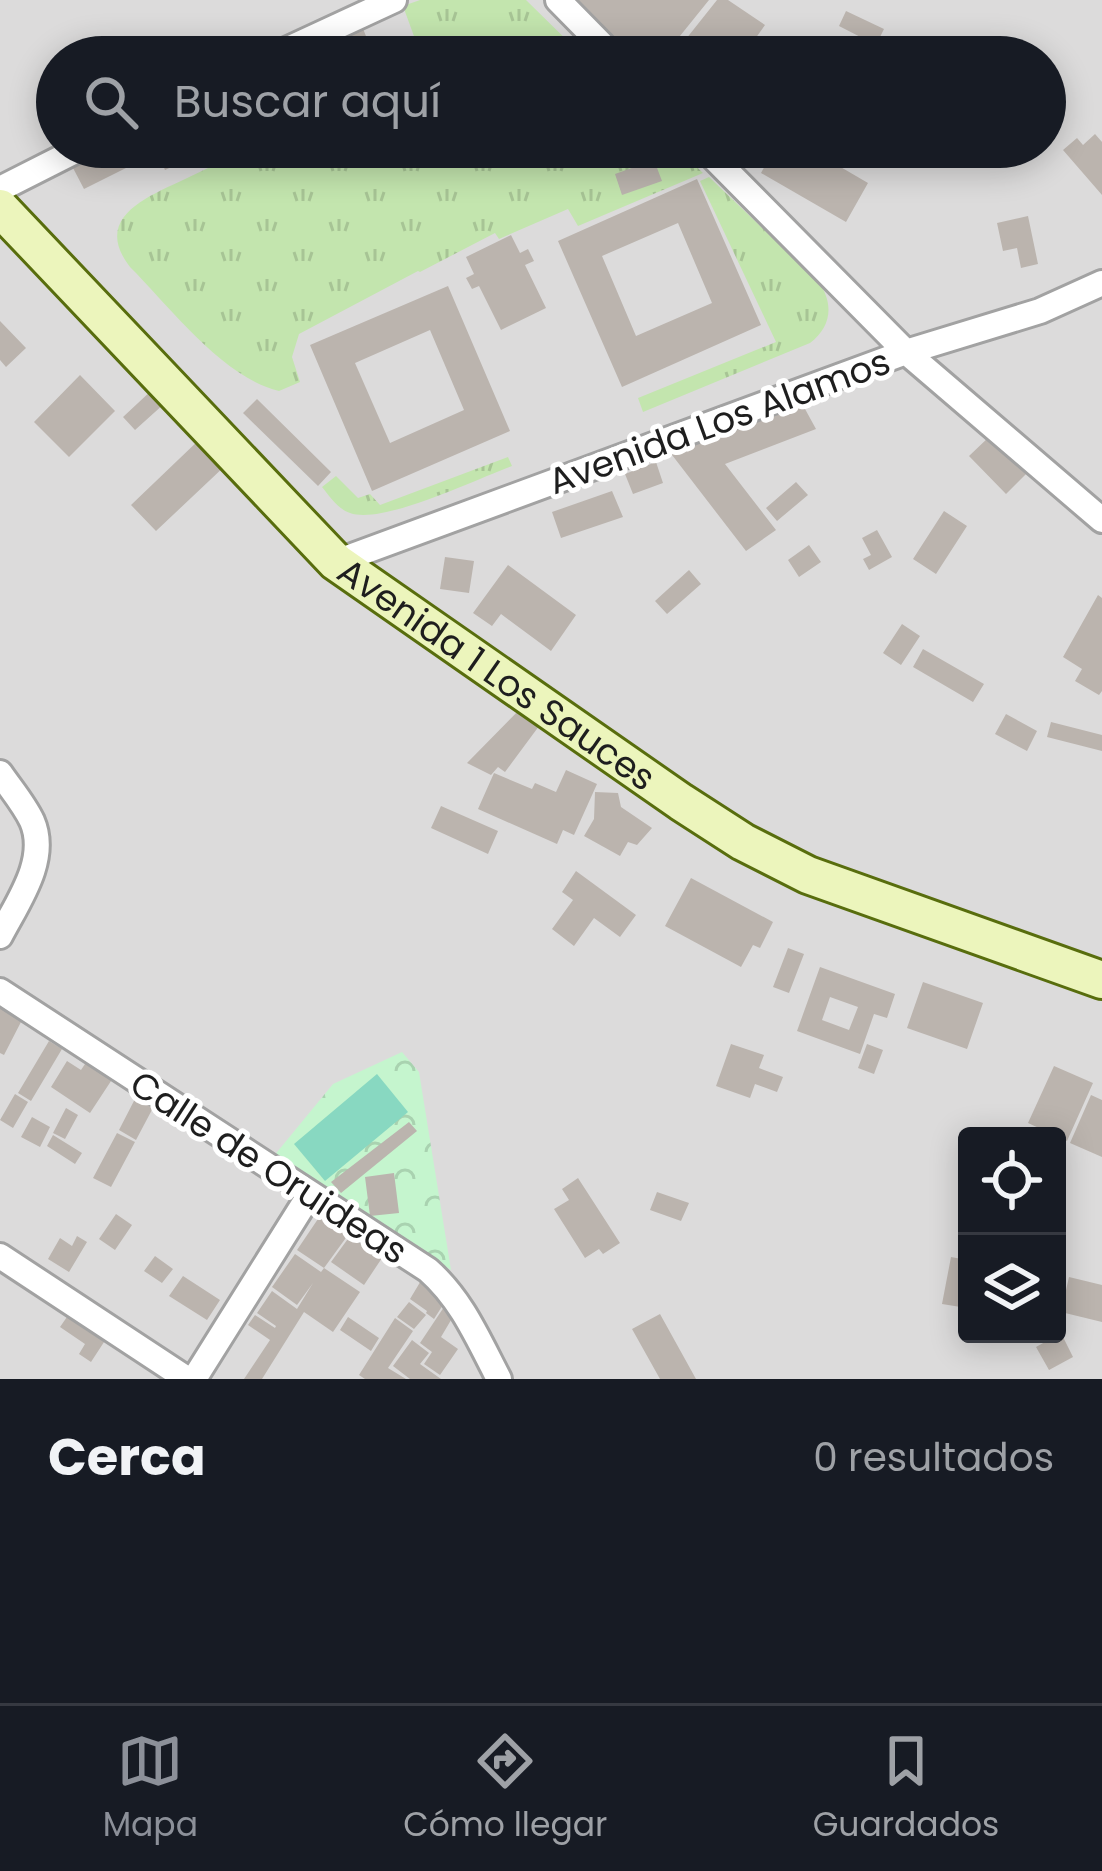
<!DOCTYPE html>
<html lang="es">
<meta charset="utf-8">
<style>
:root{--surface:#171b24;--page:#20242c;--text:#f1f3f6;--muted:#9ea1a6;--line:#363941;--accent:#8c9099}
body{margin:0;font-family:Poppins,sans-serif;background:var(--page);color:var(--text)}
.controls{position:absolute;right:36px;bottom:36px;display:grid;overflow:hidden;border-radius:12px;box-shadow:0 6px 30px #0003}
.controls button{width:108px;height:108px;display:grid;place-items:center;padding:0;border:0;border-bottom:3px solid var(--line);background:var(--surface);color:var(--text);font:60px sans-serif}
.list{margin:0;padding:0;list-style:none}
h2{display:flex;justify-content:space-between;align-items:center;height:156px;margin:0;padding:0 48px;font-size:51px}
h2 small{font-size:39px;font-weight:400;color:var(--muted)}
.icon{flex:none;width:66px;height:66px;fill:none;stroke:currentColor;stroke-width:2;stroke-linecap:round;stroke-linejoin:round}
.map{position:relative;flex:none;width:1102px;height:1379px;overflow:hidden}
.search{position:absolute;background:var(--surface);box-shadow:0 6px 30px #0003;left:36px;right:36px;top:36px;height:132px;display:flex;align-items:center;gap:30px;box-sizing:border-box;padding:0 42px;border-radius:66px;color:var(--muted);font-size:45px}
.sheet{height:324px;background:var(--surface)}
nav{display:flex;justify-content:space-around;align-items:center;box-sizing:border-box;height:168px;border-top:3px solid var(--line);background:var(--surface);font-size:33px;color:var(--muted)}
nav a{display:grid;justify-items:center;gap:6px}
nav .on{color:var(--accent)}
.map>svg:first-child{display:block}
.residential{fill:#dcdbdb;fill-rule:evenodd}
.grass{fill:url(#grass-tufts)}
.park{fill:url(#park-crowns)}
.pitch{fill:#88d8c1}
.building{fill:#bbb4ae;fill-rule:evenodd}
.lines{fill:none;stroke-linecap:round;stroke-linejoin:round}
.street-casing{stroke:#a2a2a2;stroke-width:30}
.secondary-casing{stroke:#586d0d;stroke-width:42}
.street{stroke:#fff;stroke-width:24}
.secondary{stroke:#ecf5bc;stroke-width:36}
.labels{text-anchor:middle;stroke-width:10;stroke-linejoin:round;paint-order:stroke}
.street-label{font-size:36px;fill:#1e1e1e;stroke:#fff}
</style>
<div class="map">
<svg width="1102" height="1379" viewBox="0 0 1102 1379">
<defs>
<pattern id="grass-tufts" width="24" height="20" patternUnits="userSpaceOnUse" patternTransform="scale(3)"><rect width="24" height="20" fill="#c3e5ae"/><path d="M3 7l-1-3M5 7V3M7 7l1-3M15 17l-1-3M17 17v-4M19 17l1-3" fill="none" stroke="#a7c495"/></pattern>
<pattern id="park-crowns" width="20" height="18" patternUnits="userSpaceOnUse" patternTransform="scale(3)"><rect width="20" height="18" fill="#c5f5ce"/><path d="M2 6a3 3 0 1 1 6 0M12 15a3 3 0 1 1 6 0" fill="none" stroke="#a9d2b0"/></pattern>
</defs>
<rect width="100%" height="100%" fill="#eeece5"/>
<path class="residential" d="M0 0H1102V1379H0ZM57 57H1045V147H57ZM967 1136H1057V1334H967Z"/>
<path class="grass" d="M420 0H526L584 57H373L415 39 403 6Z
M252 147H676L703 173 578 226 568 209 499 239 495 233 420 272 418 271 299 334 292 357 300 382 279 391C222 377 171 308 130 267 92 218 147 197 183 180 206 169 229 158 252 147Z
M709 177 818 281C834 303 832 326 810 343L643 412 638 398 776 342 700 181Z
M508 457 512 466C476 479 383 525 350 513 338 509 330 497 322 487L336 476 358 498 370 494 380 505Z"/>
<path class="park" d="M402 1052 419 1072 451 1270 273 1157 333 1084Z"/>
<path class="pitch" d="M377 1074 408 1112 325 1181 294 1144Z"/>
<path class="building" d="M562 0H709L663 57H620Z
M717 0H728L765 25 742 57H710L686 39Z
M846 11 884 29 876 45 839 26Z
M362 26 373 54 345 57 337 35Z
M1095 134 1102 142V195L1063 150 1077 138 1083 145Z
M105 147H148L152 155 84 189 72 166 106 150Z
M155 147H214L165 170Z
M775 147H825L820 155 868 183 846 222 761 173Z
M654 160 662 181 622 195 615 174Z
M697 179 761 325 622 387 558 241ZM678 223 712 303 636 336 602 256Z
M1028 216 1038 264 1021 268 1017 248 1003 251 997 223Z
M511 235 520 253 528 249 534 261 525 265 546 308 501 330 479 286 472 289 466 278 474 274 466 257Z
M448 286 510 431 372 491 310 345ZM430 330 464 410 390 443 355 363Z
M0 321 26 348 6 367 0 360Z
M80 375 115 411 69 457 34 422Z
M153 389 165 403 135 430 123 417Z
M799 398 816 429 725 464 776 530 746 551 669 451Z
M257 399 331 472 318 486 243 413Z
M990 436 1027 473 1006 494 969 456Z
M202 437 227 464 156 531 131 505Z
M656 462 663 483 633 494 625 474Z
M796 482 808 495 777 521 766 508Z
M612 491 623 517 561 538 552 512Z
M944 511 967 526 936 574 913 559Z
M877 530 892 557 869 570 863 559 871 555 862 538Z
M809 545 821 562 799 577 788 560Z
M445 557 474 561 469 593 440 589Z
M508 565 576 615 551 651 501 614 492 626 473 613Z
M689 570 701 584 667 614 655 601Z
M1098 595 1102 598V691L1099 695 1075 681 1082 669 1063 657Z
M902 624 920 636 901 665 883 653Z
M923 649 984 684 973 702 913 667Z
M525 704 545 718 505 772 498 767 491 775 467 763Z
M1006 714 1037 731 1027 751 995 734Z
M1051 722 1102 735V751L1047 737Z
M566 770 597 784 574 835 563 830 557 844 478 809 494 773 532 789 535 783 556 792Z
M595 792 618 793 621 807 652 828 637 845 628 842 620 856 584 836 594 819Z
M441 806 498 831 488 854 431 828Z
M576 871 636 915 620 937 594 918 574 946 552 929 573 900 562 892Z
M691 878 773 922 760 948 753 945 741 967 665 926Z
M788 948 804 954 789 993 773 987Z
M820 967 895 994 887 1018 874 1014 860 1054 797 1031ZM830 997 858 1007 849 1030 822 1020Z
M923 982 983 1003 967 1049 907 1028Z
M0 1007 22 1020 4 1055 0 1053Z
M49 1041 62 1049 31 1101 18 1093Z
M731 1044 764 1055 759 1068 783 1077 777 1092 755 1084 750 1098 716 1086Z
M867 1044 883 1050 874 1074 858 1068Z
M67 1061 81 1070 87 1061 113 1078 90 1113 51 1087Z
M1054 1066 1093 1083 1067 1141 1028 1123Z
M15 1094 28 1102 13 1128 0 1120Z
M1091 1095 1102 1100V1157L1070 1143Z
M136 1097 154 1106 136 1140 119 1130Z
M66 1108 78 1115 65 1139 53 1133Z
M32 1117 50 1127 40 1147 21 1137Z
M409 1122 417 1131 341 1193 331 1182Z
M117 1133 135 1142 111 1187 93 1178Z
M53 1135 82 1153 75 1164 47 1146Z
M394 1173 399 1213 370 1216 365 1177Z
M578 1178 620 1243 603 1254 599 1249 585 1258 554 1209 569 1200 562 1189Z
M657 1192 689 1203 681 1221 650 1210Z
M116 1214 132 1225 115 1250 99 1239Z
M320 1216 348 1235 324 1268 297 1250Z
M77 1236 87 1242 69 1272 48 1259 60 1238 72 1246Z
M350 1236 382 1258 364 1285 331 1262Z
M295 1254 321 1272 324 1268 360 1292 333 1332 304 1312 262 1379H244L270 1340 248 1325 255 1315 275 1328 276 1326 257 1313 272 1291 297 1309 313 1283 297 1305 272 1287Z
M155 1256 173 1269 162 1283 144 1271Z
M951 1257 967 1260V1308L942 1304Z
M183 1276 220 1300 207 1320 169 1296Z
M1069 1277 1102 1285V1322L1061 1312Z
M422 1279 448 1297 434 1319 426 1313 427 1311 410 1299Z
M409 1302 426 1315 414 1329 397 1317Z
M446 1304 454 1315 441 1337 458 1349 440 1375 424 1364 432 1352 420 1343Z
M69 1314 106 1339 91 1362 79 1354 85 1344 60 1327Z
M660 1314 696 1379H660L632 1329Z
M348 1317 379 1338 371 1351 340 1330Z
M395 1318 413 1331 388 1368 406 1379H365L359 1375Z
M1061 1333 1073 1357 1049 1370 1036 1347Z
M412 1340 429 1353 420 1364 441 1379H410L393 1366Z"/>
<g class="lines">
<g class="street-casing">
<path id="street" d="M558 0 614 57
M271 57 394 0
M703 147 906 352 1102 520
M0 189 83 147
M336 562 906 352 1040 311 1102 283
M0 773C11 789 24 804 32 821 49 860 17 903 0 936
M0 991 428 1270C462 1300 478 1339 499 1379
M0 1256 187 1379
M194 1379 310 1194"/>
</g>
<g class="secondary-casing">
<g id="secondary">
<path id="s1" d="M0 208 336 562 681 802 743 842 808 875 1102 980"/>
</g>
</g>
<use href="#street" class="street"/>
<use href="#secondary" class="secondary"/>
</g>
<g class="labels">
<g class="street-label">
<text transform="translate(719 421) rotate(-20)" y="13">Avenida Los Alamos</text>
<text dy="13" stroke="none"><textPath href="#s1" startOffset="684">Avenida 1 Los Sauces</textPath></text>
<text transform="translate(269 1167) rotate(33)" y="13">Calle de Oruideas</text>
</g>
</g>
</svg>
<div class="controls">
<button><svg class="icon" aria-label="locate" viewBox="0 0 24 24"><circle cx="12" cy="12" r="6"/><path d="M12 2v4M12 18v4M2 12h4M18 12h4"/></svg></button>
<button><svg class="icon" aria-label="layers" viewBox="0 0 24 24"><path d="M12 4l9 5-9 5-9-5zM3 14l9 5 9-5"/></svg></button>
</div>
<div class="search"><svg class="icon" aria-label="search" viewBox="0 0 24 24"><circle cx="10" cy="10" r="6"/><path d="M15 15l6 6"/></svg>Buscar aquí</div>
</div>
<section class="sheet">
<h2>Cerca<small>0 resultados</small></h2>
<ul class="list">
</ul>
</section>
<nav>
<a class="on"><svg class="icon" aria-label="map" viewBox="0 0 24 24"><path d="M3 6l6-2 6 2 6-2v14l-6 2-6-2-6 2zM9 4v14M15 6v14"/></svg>Mapa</a>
<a><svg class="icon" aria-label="directions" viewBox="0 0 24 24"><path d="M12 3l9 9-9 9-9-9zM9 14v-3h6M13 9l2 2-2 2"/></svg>Cómo llegar</a>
<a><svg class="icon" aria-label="saved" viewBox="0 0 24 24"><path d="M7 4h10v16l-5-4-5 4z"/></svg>Guardados</a>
</nav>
